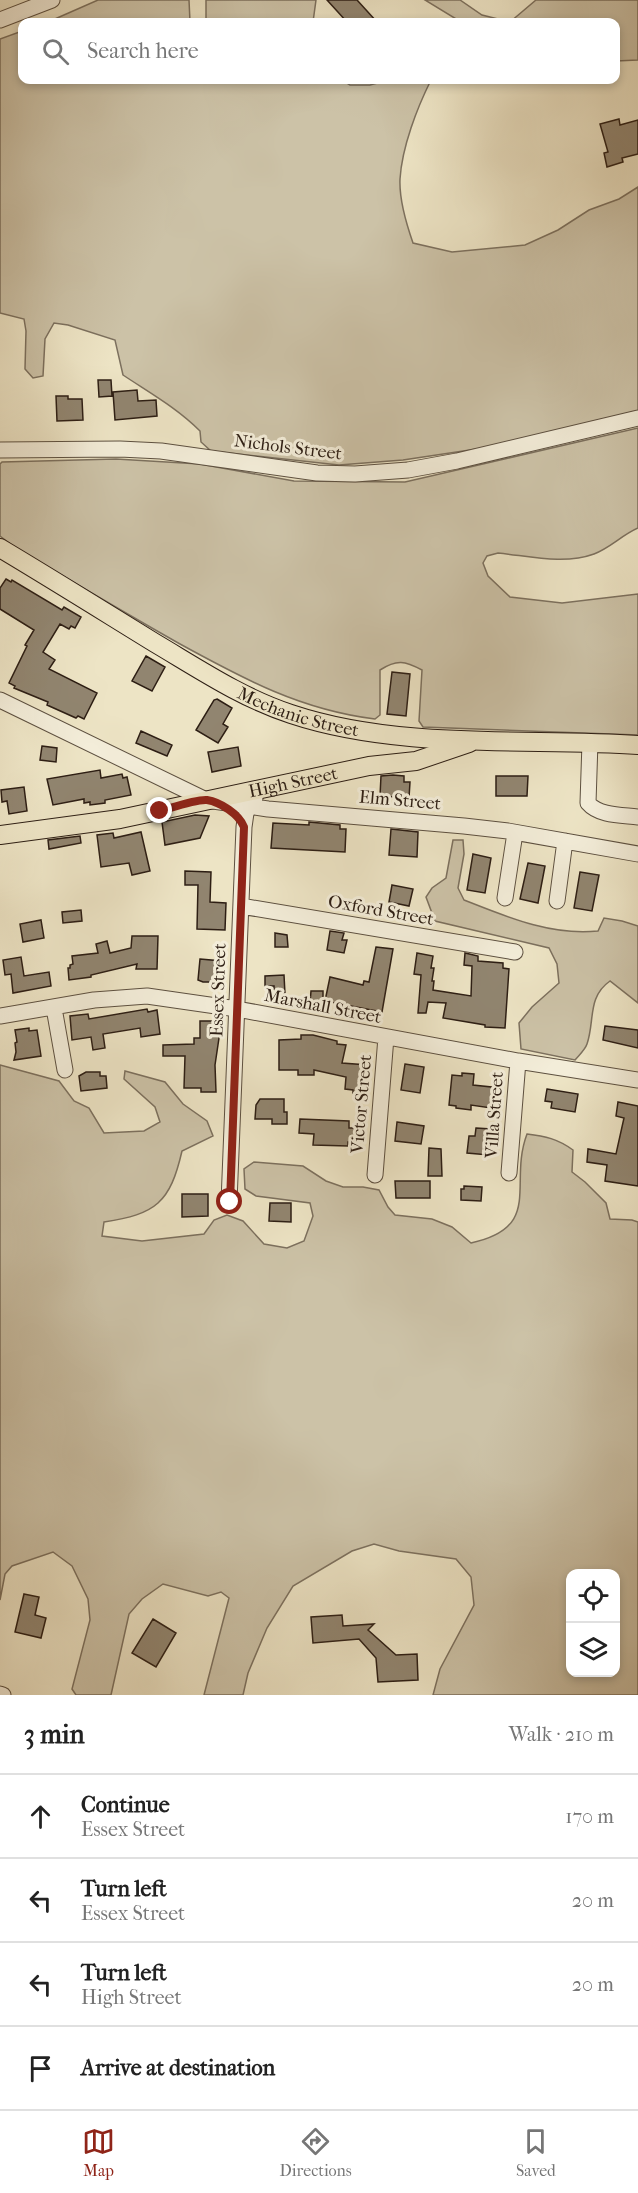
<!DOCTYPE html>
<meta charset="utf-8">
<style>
:root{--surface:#fff;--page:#f6f6f6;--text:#222;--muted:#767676;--line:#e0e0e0;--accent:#8f2418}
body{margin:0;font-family:"IM FELL French Canon",serif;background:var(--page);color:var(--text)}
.controls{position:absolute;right:18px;bottom:18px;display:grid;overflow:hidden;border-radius:12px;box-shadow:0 3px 9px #0003}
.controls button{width:54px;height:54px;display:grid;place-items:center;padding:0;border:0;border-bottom:2px solid var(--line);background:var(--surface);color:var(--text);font:30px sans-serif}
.stop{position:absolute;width:18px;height:18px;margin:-14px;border:4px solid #8f2418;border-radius:50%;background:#fff}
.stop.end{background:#8f2418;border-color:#fff;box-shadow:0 2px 6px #0008}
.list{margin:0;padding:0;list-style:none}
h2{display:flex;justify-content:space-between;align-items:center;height:78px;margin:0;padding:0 24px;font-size:26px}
h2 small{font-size:20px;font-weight:400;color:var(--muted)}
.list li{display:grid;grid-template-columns:39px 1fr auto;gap:18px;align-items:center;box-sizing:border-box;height:84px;padding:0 24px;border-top:2px solid var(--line)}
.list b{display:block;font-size:22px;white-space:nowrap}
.list p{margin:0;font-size:20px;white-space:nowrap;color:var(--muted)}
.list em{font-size:20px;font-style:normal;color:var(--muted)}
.icon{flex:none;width:33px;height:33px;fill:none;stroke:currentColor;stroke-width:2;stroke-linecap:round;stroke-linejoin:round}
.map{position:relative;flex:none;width:638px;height:1695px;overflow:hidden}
.search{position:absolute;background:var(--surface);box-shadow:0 3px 9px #0003;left:18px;right:18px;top:18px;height:66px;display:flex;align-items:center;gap:15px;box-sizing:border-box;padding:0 21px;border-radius:12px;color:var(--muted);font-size:22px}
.sheet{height:414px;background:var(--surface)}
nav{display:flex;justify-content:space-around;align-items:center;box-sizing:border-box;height:84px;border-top:2px solid var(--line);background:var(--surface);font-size:16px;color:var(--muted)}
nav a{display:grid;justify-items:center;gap:3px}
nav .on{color:var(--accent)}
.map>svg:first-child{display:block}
.green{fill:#ccc2a7;stroke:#7c705e;stroke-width:1.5;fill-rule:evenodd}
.building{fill:#918570;stroke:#2d1e14;stroke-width:1.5}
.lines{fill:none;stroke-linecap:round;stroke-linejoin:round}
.minor-casing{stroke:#5d5040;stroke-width:17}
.major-casing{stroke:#2d1e14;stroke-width:20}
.minor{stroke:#f3edd9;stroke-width:15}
.major{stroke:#ede4c5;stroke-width:18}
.route{stroke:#8f2418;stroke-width:8}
.labels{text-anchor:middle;stroke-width:6;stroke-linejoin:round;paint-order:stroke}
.street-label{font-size:18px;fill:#2d1e14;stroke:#f3edd9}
</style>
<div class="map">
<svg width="638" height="1695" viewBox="0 0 638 1695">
<rect width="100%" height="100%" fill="#ede4c5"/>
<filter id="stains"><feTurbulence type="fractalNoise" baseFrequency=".00333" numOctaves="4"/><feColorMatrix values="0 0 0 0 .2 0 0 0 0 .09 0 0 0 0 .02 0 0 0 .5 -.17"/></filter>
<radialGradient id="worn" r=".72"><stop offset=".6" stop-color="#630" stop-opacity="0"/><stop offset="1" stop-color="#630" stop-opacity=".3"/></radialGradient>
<path class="green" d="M98 0H189L190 22H48Z
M206 0H316L313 22H206Z
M425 0H460L482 15 510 22 536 0H638V60L616 61V22H461Z
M22 31V80H342L350 85H370L389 80H431C417 108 402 147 400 179 399 200 406 223 413 243L452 252 525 245 558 230 589 210 619 199 638 187V411L490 447 403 460 339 465 211 451 201 442 200 431C177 408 150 393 123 375L115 340 68 325 54 323 45 339 43 376 33 378 25 369 26 331 24 319 0 313V39Z
M638 428V528C622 535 610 548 594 554 564 565 529 556 498 553L487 556 483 563 488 576 510 597 562 603 638 594V735L423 727 419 721 422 670C405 661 397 659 380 670V715L375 719C301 710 244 679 180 644 125 613 71 581 17 549L0 536V464L2 462 116 459 200 464 294 481 405 482Z
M453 840H463L464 854 458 888 464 900C507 917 551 936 598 931L604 918 622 921 638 926V1003L610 981C587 997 595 1021 587 1044 585 1050 579 1055 575 1060L521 1049 519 1023 532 1007 559 983 557 964 549 948 435 921 426 897 432 888 446 878Z
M0 1065 59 1081 74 1101 89 1108 104 1133 144 1131 160 1122 155 1107 124 1079 125 1071 165 1082 183 1104 207 1121 213 1136 182 1151C170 1203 156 1214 104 1222L102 1236 142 1241 204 1234 214 1220 227 1215 243 1221 264 1244 287 1248 304 1241 313 1216 310 1203 256 1196 245 1189 244 1169 254 1162 303 1166 326 1181 343 1187H363L379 1190 388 1207 395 1215 432 1219 452 1227 471 1243C544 1227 508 1184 527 1134 545 1136 558 1139 573 1150L572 1172 585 1182 606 1203 610 1219 632 1220 638 1222V1695H433L440 1669 474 1605 471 1577 456 1559 399 1551 374 1544 352 1551 293 1586 267 1628 248 1673 243 1695H204L229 1598 221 1592 208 1596 163 1584 142 1599 129 1614 111 1695H76L72 1689 90 1620 88 1599 72 1566 53 1552 12 1566 5 1574 0 1600ZM570 1574H616V1672H570Z"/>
<path class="building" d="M327 0H357L377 22H347Z
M619 119 620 125 638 120V154L622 158 623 162 607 167 604 153 608 152 600 124Z
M98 380H111L112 396 99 397Z
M137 390 138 401 156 400 157 416 115 420 113 392Z
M56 396H68V399H82L83 420 57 421Z
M6 579 11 582 12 580 62 610 64 607 81 617 75 628 71 626 69 629 60 624 43 652 55 660 49 669 97 693 84 719 78 716 76 718 47 705 48 702 14 688 15 686 9 683 27 646 25 645 34 630 0 609V588Z
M146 656 165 667 152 691 132 681Z
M392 672 410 674 406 716 387 714Z
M217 699 232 708 223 724 228 727 218 743 196 730 214 700Z
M141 731 172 745 167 756 136 743Z
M42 746 57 748 56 762 40 760Z
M238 747 241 766 212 772 208 752Z
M100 770 101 778 122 774 123 778 127 777 131 795 105 800V803L90 805V802L84 803V799L53 805 47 779Z
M393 775 404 776V782H410L409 798 380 796 381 776Z
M496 776H528L527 796H496Z
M24 787 27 811 9 814 7 801 2 802 1 790Z
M195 815 209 816 200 838 165 845 162 822Z
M309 822 340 825V829H346L345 852 271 848 273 823 309 825Z
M391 829 418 832 417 857 389 855Z
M141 832 150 871 132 875 129 863 101 867 97 835 113 833 114 838Z
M80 836 81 843 49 849 48 840Z
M473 854 491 858 485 893 467 890Z
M528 863 545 866 538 903 520 899Z
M185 871 211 872 210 902 226 903 225 930 197 929 198 885H185Z
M580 872 599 875 592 911 574 908Z
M392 885 413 889 409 906 389 902Z
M81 910 82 921 63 923 62 912Z
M41 920 44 938 23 942 20 924Z
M330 931 344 933 342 940H347L344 953 327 950Z
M275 933 287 935 288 947H275Z
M132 936H158L157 969H136L137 964 91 975V977L69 980 68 968H70V965L73 964 72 956 98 953 96 944 107 941 110 953 131 948Z
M376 947 393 949 382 1012 325 1001 330 977 363 985 364 981 369 982Z
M417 953 433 956 431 968H434L432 981H434L433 990 471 996 472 966 464 965 465 953 478 956V961L503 963V968L509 969 505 1028 485 1027V1025L443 1018 446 1003 428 1002 426 1013H418L421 975 414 974Z
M21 957 24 976 49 972 51 986 13 993 11 974 5 975 3 960Z
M200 959 222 961 219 982H203L198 980Z
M284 975 285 994 274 995V986H265V976Z
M311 991H323V1003H310Z
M147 1009 148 1012 157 1010 160 1034 141 1037 140 1028 103 1034 105 1048 93 1050 91 1037 72 1040 70 1016 88 1014 89 1019Z
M200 1021H213V1024H218L219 1038 215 1065 216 1092H201V1088H184L185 1056H163V1045L194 1044V1038H200Z
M605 1026 638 1030V1048L603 1040Z
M29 1028V1031L37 1030 41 1056 14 1060 16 1052 15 1043 17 1042 15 1030Z
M301 1035H313L337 1041V1044L346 1045 342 1063 368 1065 365 1094 353 1093V1090L345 1089 346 1077 314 1070V1075H298V1070H279V1040L301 1039Z
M405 1064 424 1067 420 1093 401 1090Z
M86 1072H100V1076H106L107 1088 81 1091 79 1076Z
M462 1073 474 1074 473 1085 501 1088 498 1109 471 1105V1110L456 1108V1106L449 1105 452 1075 462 1076Z
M547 1089 578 1094 575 1112 551 1108 552 1102 545 1101Z
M260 1099H284V1112H287V1124H272V1119H255L256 1105Z
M618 1102 638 1106V1186L605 1181 607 1165 587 1162 588 1149 616 1154 624 1118 616 1116Z
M300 1119 349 1121V1128H355V1142H348V1146L313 1145 314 1134 299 1133Z
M397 1122 424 1126 421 1144 395 1141Z
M476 1128 491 1129 489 1155 467 1153 469 1136H475Z
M429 1148 441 1149 442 1176H428Z
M395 1181H430V1198H396Z
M464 1186 482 1187 481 1201 461 1200V1189H464Z
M182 1194H208V1216L182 1217Z
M270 1203H291V1222L269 1221Z
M24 1594 39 1597 35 1615 46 1618 41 1638 15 1632Z
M342 1615 343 1626 374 1624 368 1630 396 1655 417 1654 418 1680 378 1682 376 1658 359 1639 313 1643 311 1617Z
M153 1619 176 1633 156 1667 132 1653Z"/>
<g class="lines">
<g class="minor-casing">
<path id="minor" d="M0 20 52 0
M0 450 120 449 161 451 317 473 355 474 408 470 457 461 638 418
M0 700 206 800 268 809 464 826 508 831 638 854
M590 742 588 803C599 816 622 815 638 817
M505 898 515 833
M557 901 565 841
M241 906 515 952
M54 1008 65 1070
M0 1016 94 1000 147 996 237 1009 518 1061 638 1080
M509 1173 518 1061
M375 1175 386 1037
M229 1202 244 827 246 813 255 798
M0 1694 3 1695"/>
</g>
<g class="major-casing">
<g id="major">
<path id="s1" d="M0 548C52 579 103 611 155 643 199 669 242 698 291 714 399 750 526 738 638 745"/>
<path id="s2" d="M0 835 120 819 369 766 416 761 469 743"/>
</g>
</g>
<use href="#minor" class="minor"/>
<use href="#major" class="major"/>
</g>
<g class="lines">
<path class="route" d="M160 811C171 808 196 799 207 800 220 802 239 814 244 827L230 1202"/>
</g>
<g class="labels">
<g class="street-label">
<text transform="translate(288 447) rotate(7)" y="6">Nichols Street</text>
<text dy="6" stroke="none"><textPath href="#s1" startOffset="342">Mechanic Street</textPath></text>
<text dy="6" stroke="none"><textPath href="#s2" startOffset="298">High Street</textPath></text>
<text transform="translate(400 800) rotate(5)" y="6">Elm Street</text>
<text transform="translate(381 910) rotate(10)" y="6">Oxford Street</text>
<text transform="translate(218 990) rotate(-88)" y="6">Essex Street</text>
<text transform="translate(323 1006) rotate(11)" y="6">Marshall Street</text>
<text transform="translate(361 1104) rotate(-85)" y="6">Victor Street</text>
<text transform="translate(494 1115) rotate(-86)" y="6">Villa Street</text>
</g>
</g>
<rect width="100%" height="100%" filter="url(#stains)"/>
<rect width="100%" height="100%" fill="url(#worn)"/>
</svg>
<div class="controls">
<button><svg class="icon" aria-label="locate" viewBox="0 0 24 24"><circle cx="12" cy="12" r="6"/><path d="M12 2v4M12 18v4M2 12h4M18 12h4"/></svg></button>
<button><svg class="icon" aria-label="layers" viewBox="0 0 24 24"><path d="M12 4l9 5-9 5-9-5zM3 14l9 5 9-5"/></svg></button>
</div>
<div class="stop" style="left:230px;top:1202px"></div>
<div class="stop end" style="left:160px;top:811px"></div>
<div class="search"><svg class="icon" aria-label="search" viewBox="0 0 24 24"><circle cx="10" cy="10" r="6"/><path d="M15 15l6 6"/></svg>Search here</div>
</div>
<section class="sheet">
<h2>3 min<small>Walk · 210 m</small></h2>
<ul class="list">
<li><svg class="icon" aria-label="ahead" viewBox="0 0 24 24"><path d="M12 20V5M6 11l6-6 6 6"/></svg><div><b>Continue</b><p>Essex Street</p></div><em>170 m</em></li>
<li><svg class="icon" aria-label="left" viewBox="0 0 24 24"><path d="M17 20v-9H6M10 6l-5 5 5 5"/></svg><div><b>Turn left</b><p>Essex Street</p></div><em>20 m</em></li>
<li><svg class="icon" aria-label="left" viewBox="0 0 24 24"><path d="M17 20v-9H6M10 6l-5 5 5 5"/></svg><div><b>Turn left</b><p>High Street</p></div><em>20 m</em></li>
<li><svg class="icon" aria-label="arrive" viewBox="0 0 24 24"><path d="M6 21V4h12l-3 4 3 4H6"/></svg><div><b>Arrive at destination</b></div></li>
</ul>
</section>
<nav>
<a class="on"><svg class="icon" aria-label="map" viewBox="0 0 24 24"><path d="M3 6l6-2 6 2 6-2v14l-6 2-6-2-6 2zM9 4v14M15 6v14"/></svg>Map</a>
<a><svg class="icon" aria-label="directions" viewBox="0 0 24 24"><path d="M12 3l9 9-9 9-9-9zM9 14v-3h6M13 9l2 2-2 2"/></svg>Directions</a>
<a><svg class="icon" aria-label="saved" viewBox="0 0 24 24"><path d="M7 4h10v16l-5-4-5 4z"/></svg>Saved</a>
</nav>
